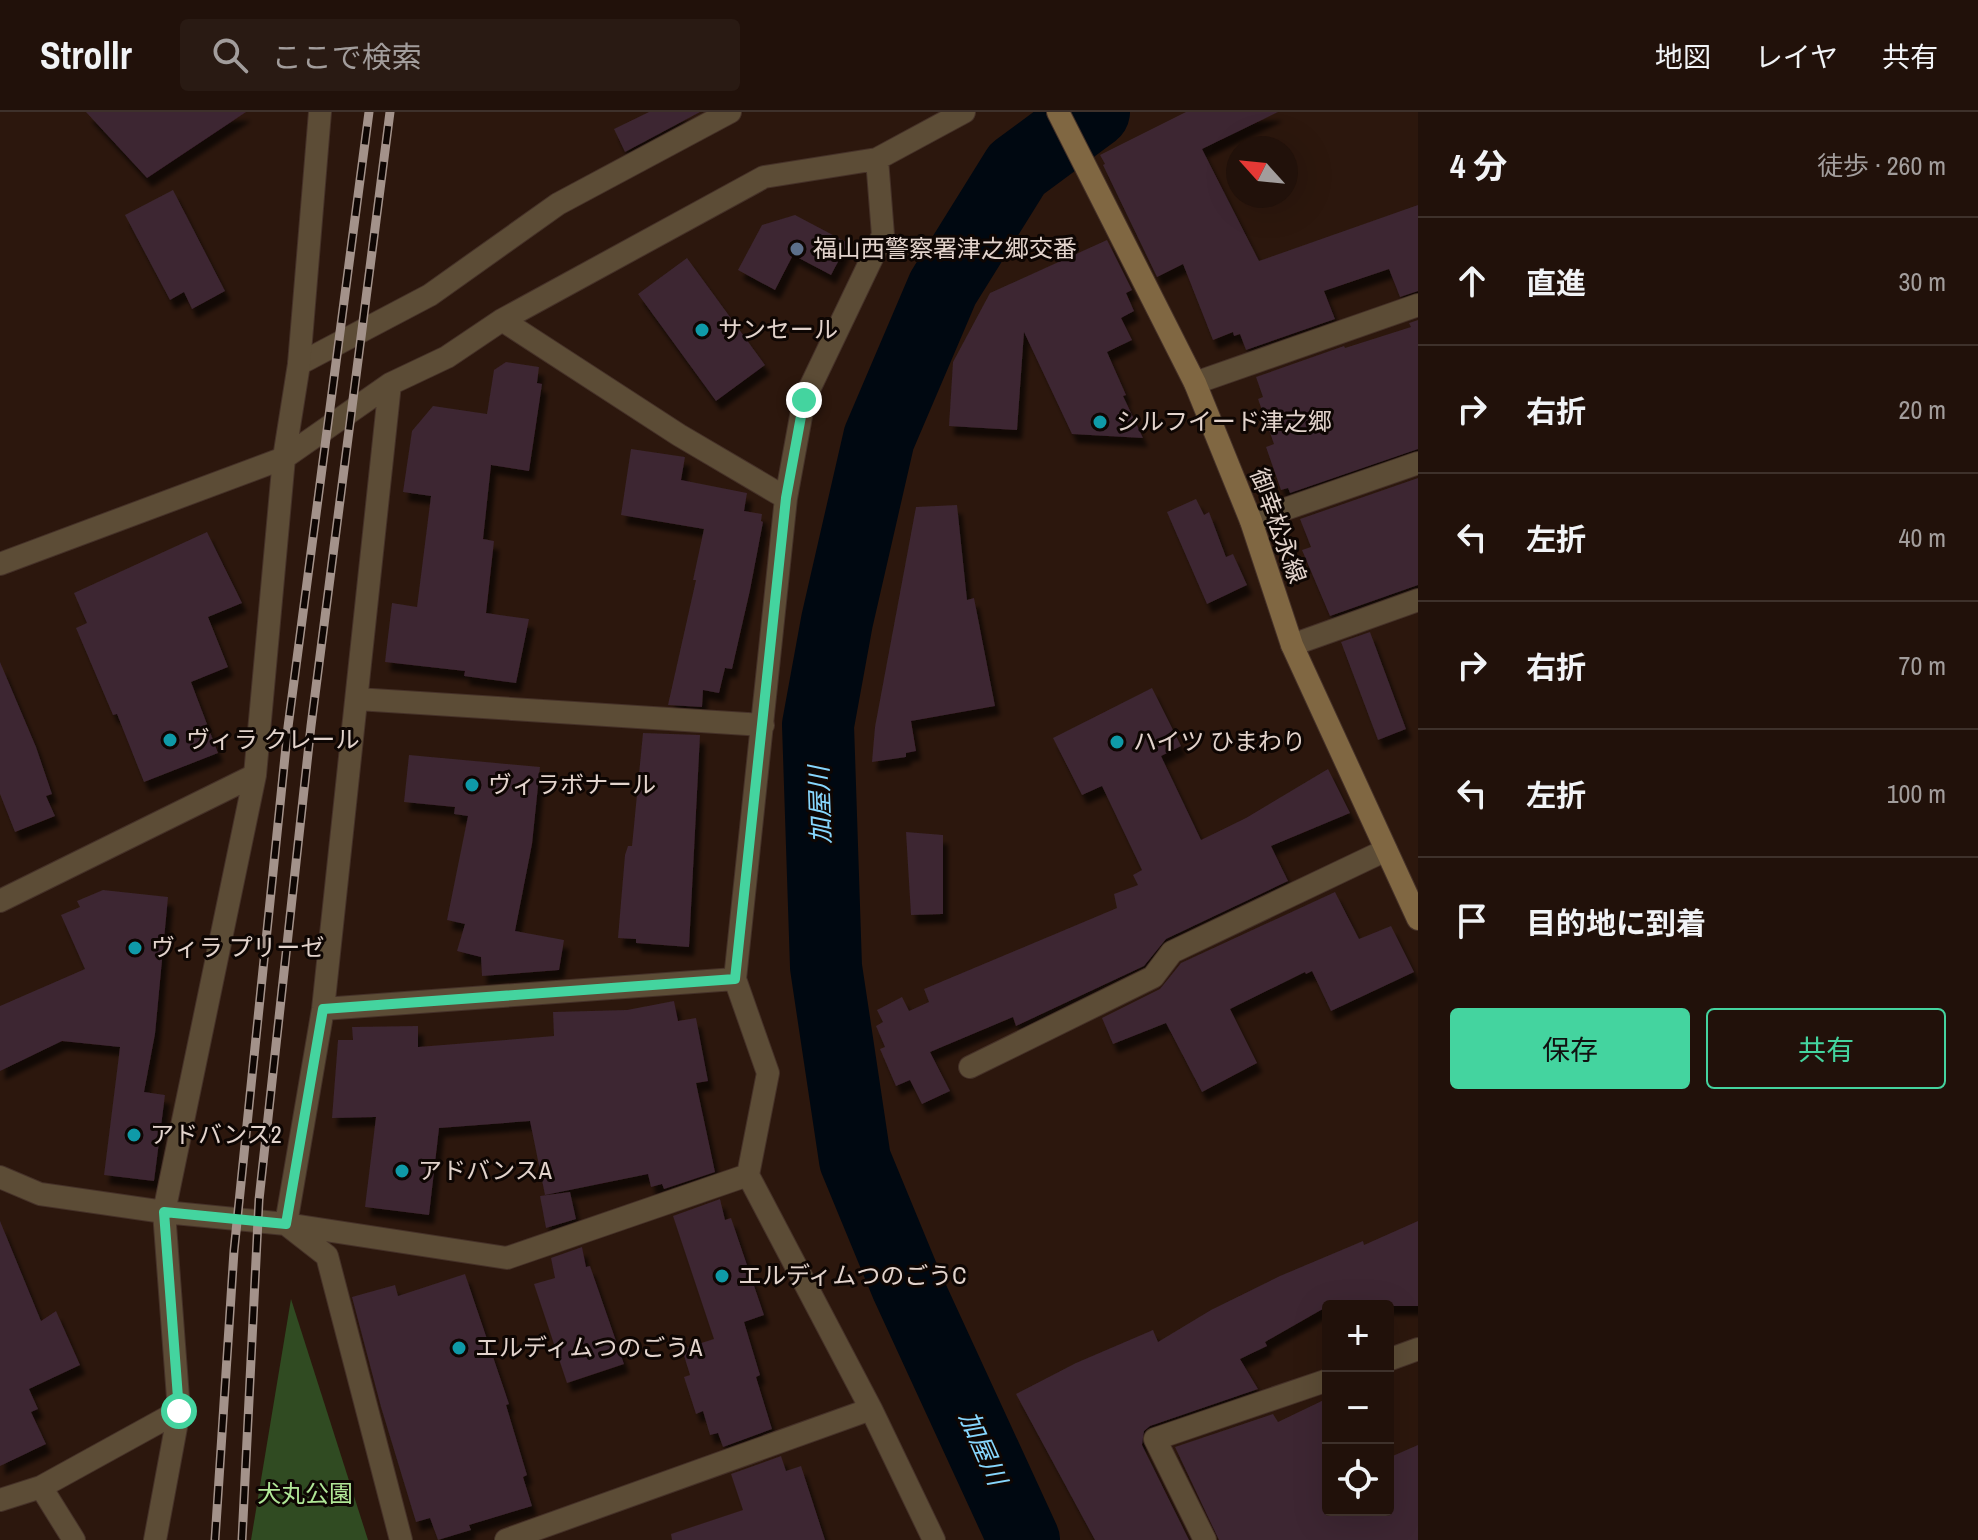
<!DOCTYPE html>
<html lang="ja">
<meta charset="utf-8">
<style>
:root{--surface:#21110a;--page:#291a13;--text:#f1f3f6;--muted:#a29d9c;--line:#3e312b;--accent:#44d49f}
body{margin:0;font-family:"Archivo Narrow","Noto Sans JP",sans-serif;background:var(--page);color:var(--text)}
.controls{position:absolute;right:24px;bottom:24px;display:grid;overflow:hidden;border-radius:8px;box-shadow:0 8px 32px #0002}
.controls button{width:72px;height:72px;display:grid;place-items:center;padding:0;border:0;border-bottom:2px solid var(--line);background:var(--surface);color:var(--text);font:40px sans-serif}
.compass{position:absolute;left:1226px;top:24px;width:72px;height:72px;border-radius:50%;background:var(--surface);box-shadow:0 8px 32px #0002;rotate:297deg}
.stop{position:absolute;width:24px;height:24px;margin:-18px;border:6px solid #44d49f;border-radius:50%;background:#fff}
.stop.end{background:#44d49f;border-color:#fff;box-shadow:0 2px 8px #0008}
.list{margin:0;padding:0;list-style:none}
h2{display:flex;justify-content:space-between;align-items:center;height:104px;margin:0;padding:0 32px;font-size:34px}
h2 small{font-size:26px;font-weight:400;color:var(--muted)}
.list li{display:grid;grid-template-columns:52px 1fr auto;gap:24px;align-items:center;box-sizing:border-box;height:128px;padding:0 32px;border-top:2px solid var(--line)}
.list b{display:block;font-size:30px;white-space:nowrap}
.list em{font-size:26px;font-style:normal;color:var(--muted)}
.actions{display:flex;gap:16px;padding:24px 32px}
.actions a{flex:1;padding:18px 0;border:2px solid var(--accent);border-radius:8px;text-align:center;font-size:28px;color:var(--accent)}
.actions .main{background:var(--accent);color:#111}
.icon{flex:none;width:44px;height:44px;fill:none;stroke:currentColor;stroke-width:2;stroke-linecap:round;stroke-linejoin:round}
.map{position:relative;flex:none;width:1418px;height:1428px;overflow:hidden}
header{display:flex;align-items:center;gap:48px;box-sizing:border-box;height:112px;padding:0 40px;background:var(--surface);border-bottom:2px solid var(--line)}
header strong{font-size:38px}
nav{display:flex;gap:44px;margin-inline-start:auto;font-size:28px}
.search{width:560px;height:72px;background:var(--page);display:flex;align-items:center;gap:20px;box-sizing:border-box;padding:0 28px;border-radius:8px;color:var(--muted);font-size:30px}
main{display:flex}
aside{flex:1;background:var(--surface)}
.map>svg:first-child{display:block}
.green{fill:#304b22}
.lines{fill:none;stroke-linecap:round;stroke-linejoin:round}
.river{stroke:#000811;stroke-width:72}
.building{fill:#3c2631;filter:url(#shadow)}
.service-casing{stroke:#453128;stroke-width:24}
.minor-casing{stroke:#453128;stroke-width:24}
.secondary-casing{stroke:#453128;stroke-width:24}
.service{stroke:#5c4c36;stroke-width:22}
.minor{stroke:#5c4c36;stroke-width:22}
.secondary{stroke:#806742;stroke-width:22}
.rail-casing{stroke:#a3928a;stroke-width:9}
.rail{stroke:#0e0603;stroke-width:6;stroke-dasharray:18;stroke-linecap:butt}
.route{stroke:#44d49f;stroke-width:10}
.service-dot{fill:#5c6f8a;stroke:#0e0603;stroke-width:3}
.culture-dot{fill:#0f9aa8;stroke:#0e0603;stroke-width:3}
.labels{text-anchor:middle;stroke-width:6;stroke-linejoin:round;paint-order:stroke}
.poi-label{font-size:24px;fill:#e2d3cc;stroke:#0e0603;text-anchor:start}
.street-label{font-size:24px;fill:#e2d3cc;stroke:#0e0603}
.park-label{font-size:24px;fill:#b0e797;stroke:#0e0603}
.water-label{font-size:26px;font-style:italic;fill:#87d7fe;stroke:#0e0603}
</style>
<header>
<strong>Strollr</strong>
<div class="search"><svg class="icon" aria-label="search" viewBox="0 0 24 24"><circle cx="10" cy="10" r="6"/><path d="M15 15l6 6"/></svg>ここで検索</div>
<nav><a>地図</a><a>レイヤ</a><a>共有</a></nav>
</header>
<main>
<div class="map">
<svg width="1418" height="1428" viewBox="0 0 1418 1428">
<defs>
<filter id="shadow"><feDropShadow dx="5" dy="9" stdDeviation="2" flood-color="#0009"/></filter>
</defs>
<rect width="100%" height="100%" fill="#2c170d"/>
<path class="green" d="M291 1187 368 1428H251Z"/>
<g class="lines">
<path class="river" d="M1024 1428 907 1174 855 1048 826 855 818 613 837 509 879 326 943 176 1017 57 1094 0"/>
</g>
<path class="building" d="M86 0H246L147 66Z
M649 0H700L625 40 614 17Z
M1186 0H1278L1202 37 1259 149 1418 93V179L1400 185 1389 157 1324 179 1335 207 1246 238 1240 222 1234 224 1233 220 1213 228 1183 152 1157 165 1103 53 1105 52 1100 43Z
M173 78 225 179 192 197 184 180 170 188 125 103Z
M795 103 848 131 831 163 793 143 775 178 738 158 762 113Z
M1107 128 1132 178 1126 181 1134 199 1121 206 1132 228 1107 240 1126 283 1123 284 1143 326 1072 322 1024 220 1017 318 949 314 953 250 990 181Z
M687 146 765 253 716 289 638 182Z
M1418 208V337L1290 381 1288 376 1281 378 1266 335 1274 332 1258 287 1263 285 1256 265 1344 234 1345 236 1411 215 1409 211Z
M506 250 539 255 537 271 542 272 529 359 491 353 483 427 494 429 486 501 529 507 516 571 464 564 465 559 385 550 392 491 417 495 431 384 403 380 412 319 433 294 487 302 494 258Z
M631 337 685 345 681 368 747 381 744 399 762 402 761 409 763 410 750 478 732 557 725 556 719 581 703 578 702 595 668 593 696 468H693L704 417 621 403Z
M1418 366V473L1330 504 1302 438 1311 435 1300 407Z
M1196 387 1204 403 1209 400 1226 445 1233 442 1247 473 1207 492 1167 400Z
M957 393 967 488 974 486 995 594 911 609 916 639 906 641V645L872 650 875 615 916 395Z
M207 420 242 491 208 505 228 555 191 570 218 641 144 670 117 602 113 603 76 516 87 511 74 481Z
M1370 520 1406 617 1378 628 1341 530Z
M0 550 36 635 52 682 46 684 55 704 15 720 0 682Z
M1152 576 1181 634 1161 644 1201 728 1246 706 1328 657 1350 701 1271 734 1288 769 1166 827 1144 854 1016 914 1013 905 930 940 950 979 922 992 910 968 896 974 880 937 885 935 876 914 883 910 877 898 902 885 909 899 929 890 924 877 1117 796 1114 782 1138 773 1133 763 1142 758 1102 674 1082 683 1053 626Z
M643 621 700 623 689 835 636 831V827L618 826 625 743 628 734H632Z
M409 643 540 655 532 732 515 819 564 828 559 858 482 864 481 845 457 839 465 812 447 808 468 704 454 702 455 695 404 690Z
M906 720 943 723V802L911 803Z
M103 778 168 785 155 922 144 980 165 983 154 1069 104 1063 120 935 62 929 0 959V894L85 857 61 803 80 795 77 789Z
M1335 780 1359 827 1391 814 1414 860 1331 899 1312 859 1306 862 1305 860 1230 897 1257 951 1202 980 1166 911 1113 932 1102 906 1160 877 1181 851Z
M674 889 678 909 696 906 708 969 696 971 715 1060 664 1077 662 1072 651 1075 648 1062 545 1083 530 1009 439 1016 429 1103 365 1095 376 1005 332 1006 338 928H353L352 915 418 914V935L554 924 553 900 627 898Z
M570 1080 576 1107 546 1116 540 1084Z
M720 1087 725 1108 731 1106 764 1203 744 1210 760 1263 756 1265 772 1317 723 1335 718 1321 710 1323 703 1299 696 1302 684 1265 690 1263 682 1237 714 1227 673 1104Z
M0 1109 41 1209 56 1199 80 1253 29 1277 38 1297 31 1300 46 1332 0 1354Z
M1418 1109V1194H1328L1265 1230 1267 1234 1240 1247 1258 1277 1150 1314 1144 1319 1142 1333 1189 1428H1095L1016 1282 1076 1251 1153 1218 1158 1230 1211 1198 1280 1164 1363 1129 1364 1133Z
M582 1135 586 1155 590 1154 624 1252 567 1271 534 1172 555 1166 551 1146Z
M465 1162 509 1292 506 1293 527 1363 523 1365 532 1394 469 1413 471 1418 438 1428 430 1406 416 1410 381 1295 352 1185 395 1173 398 1184Z
M1328 1286V1398H1388V1346L1418 1333V1428H1219L1175 1335 1273 1302 1278 1310Z
M781 1344 786 1359 801 1354 825 1428H672L671 1422 743 1398 731 1362Z"/>
<g class="lines">
<g class="service-casing">
<path id="service" d="M299 252 430 183 558 92 730 0
M1195 271 1418 193
M970 955 1153 865 1172 840 1386 738"/>
</g>
<g class="minor-casing">
<path id="minor" d="M877 47 883 123 804 288 786 386 735 867 768 961 748 1063 871 1297 934 1428
M502 208 679 323 786 386
M390 272 323 897 286 1112 327 1144 401 1428
M1251 409 1418 351
M0 452 284 346 390 272 447 245 502 208 764 65 877 47 964 0
M1292 533 1418 488
M357 587 763 613
M0 789 255 663
M323 897 735 867
M0 1065 40 1082 164 1100 286 1112 507 1146 748 1063
M1388 1248 1418 1237
M41 1375 74 1428
M0 1388 41 1375 179 1299
M155 1428 179 1299 164 1100 255 663 284 346 299 252 320 0
M506 1428 871 1297
M1205 1428 1155 1327 1328 1268"/>
</g>
<g class="secondary-casing">
<path id="secondary" d="M1058 0 1195 271 1251 409 1292 533 1418 807"/>
</g>
<use href="#service" class="service"/>
<use href="#minor" class="minor"/>
<use href="#secondary" class="secondary"/>
<g class="rail-casing">
<path id="rail" d="M215 1428 234 1139 288 615 369 0
M242 1428 259 1088 311 614 390 0"/>
</g>
<use href="#rail" class="rail"/>
</g>
<g class="lines">
<path class="route" d="M179 1299 164 1100 286 1112 323 897 735 867 786 386 804 288"/>
</g>
<circle class="service-dot" cx="797" cy="137" r="8"/>
<g class="culture-dot">
<circle cx="702" cy="218" r="8"/>
<circle cx="1100" cy="310" r="8"/>
<circle cx="170" cy="628" r="8"/>
<circle cx="1117" cy="630" r="8"/>
<circle cx="472" cy="673" r="8"/>
<circle cx="135" cy="836" r="8"/>
<circle cx="134" cy="1023" r="8"/>
<circle cx="402" cy="1059" r="8"/>
<circle cx="722" cy="1164" r="8"/>
<circle cx="459" cy="1236" r="8"/>
</g>
<g class="labels">
<g class="poi-label">
<text x="813" y="145">福山西警察署津之郷交番</text>
<text x="718" y="226">サンセール</text>
<text x="1116" y="318">シルフイード津之郷</text>
<text x="186" y="636">ヴィラ クレール</text>
<text x="1133" y="638">ハイツ ひまわり</text>
<text x="488" y="681">ヴィラボナール</text>
<text x="151" y="844">ヴィラ プリーゼ</text>
<text x="150" y="1031">アドバンス2</text>
<text x="418" y="1067">アドバンスA</text>
<text x="738" y="1172">エルディムつのごうC</text>
<text x="475" y="1244">エルディムつのごうA</text>
</g>
<g class="street-label">
<text transform="translate(1278 414) rotate(70)" y="8">御幸松永線</text>
</g>
<g class="park-label">
<text x="305" y="1390">犬丸公園</text>
</g>
<g class="water-label">
<text transform="translate(820 693) rotate(-92)" y="9">加屋川</text>
<text transform="translate(983 1336) rotate(66)" y="9">加屋川</text>
</g>
</g>
</svg>
<div class="controls">
<button>+</button>
<button>−</button>
<button><svg class="icon" aria-label="locate" viewBox="0 0 24 24"><circle cx="12" cy="12" r="6"/><path d="M12 2v4M12 18v4M2 12h4M18 12h4"/></svg></button>
</div>
<svg class="compass" viewBox="-18 -18 36 36"><path d="M0-13l5 13h-10z" fill="#e53935"/><path d="M0 13l5-13h-10z" fill="#a29d9c"/></svg>
<div class="stop" style="left:179px;top:1299px"></div>
<div class="stop end" style="left:804px;top:288px"></div>
</div>
<aside>
<h2>4 分<small>徒歩 · 260 m</small></h2>
<ul class="list">
<li><svg class="icon" aria-label="ahead" viewBox="0 0 24 24"><path d="M12 20V5M6 11l6-6 6 6"/></svg><div><b>直進</b></div><em>30 m</em></li>
<li><svg class="icon" aria-label="right" viewBox="0 0 24 24"><path d="M7 20v-9h11M14 6l5 5-5 5"/></svg><div><b>右折</b></div><em>20 m</em></li>
<li><svg class="icon" aria-label="left" viewBox="0 0 24 24"><path d="M17 20v-9H6M10 6l-5 5 5 5"/></svg><div><b>左折</b></div><em>40 m</em></li>
<li><svg class="icon" aria-label="right" viewBox="0 0 24 24"><path d="M7 20v-9h11M14 6l5 5-5 5"/></svg><div><b>右折</b></div><em>70 m</em></li>
<li><svg class="icon" aria-label="left" viewBox="0 0 24 24"><path d="M17 20v-9H6M10 6l-5 5 5 5"/></svg><div><b>左折</b></div><em>100 m</em></li>
<li><svg class="icon" aria-label="arrive" viewBox="0 0 24 24"><path d="M6 21V4h12l-3 4 3 4H6"/></svg><div><b>目的地に到着</b></div></li>
</ul>
<div class="actions"><a class="main">保存</a><a>共有</a></div>
</aside>
</main>
